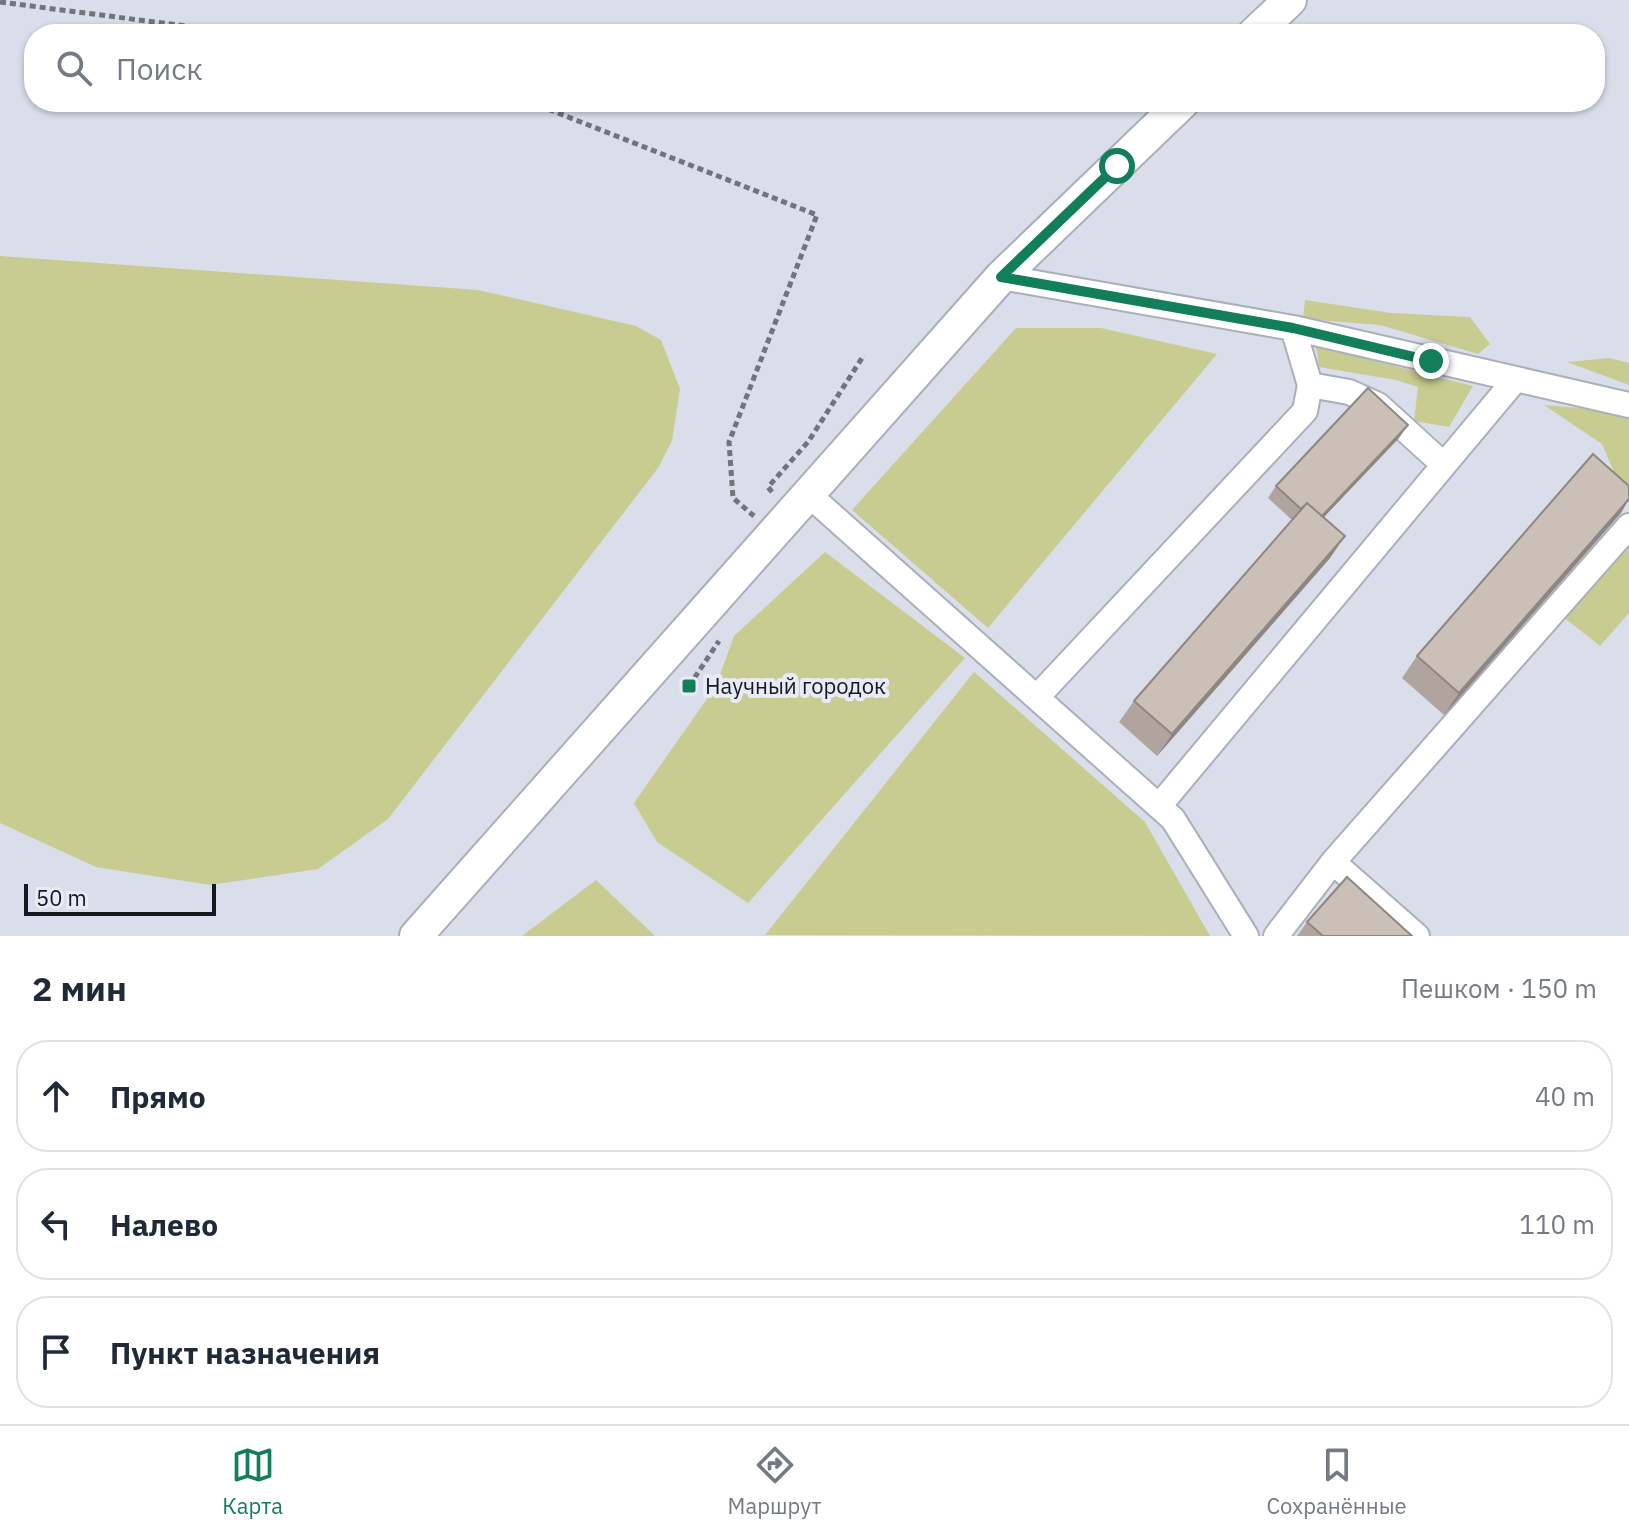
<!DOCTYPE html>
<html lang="ru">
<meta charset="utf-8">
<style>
:root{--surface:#fff;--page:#f2f2f3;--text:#1f2937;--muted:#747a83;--line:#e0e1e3;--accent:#137e5a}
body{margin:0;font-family:"IBM Plex Sans",sans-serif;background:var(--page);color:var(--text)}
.scale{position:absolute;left:24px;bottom:20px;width:192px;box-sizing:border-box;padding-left:8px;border:4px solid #16181c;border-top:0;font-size:22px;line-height:28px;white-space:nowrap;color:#16181c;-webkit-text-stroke:6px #e7ebf7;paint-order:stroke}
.stop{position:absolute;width:24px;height:24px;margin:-18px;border:6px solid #137e5a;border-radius:50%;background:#fff}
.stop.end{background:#137e5a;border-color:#fff;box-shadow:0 2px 8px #0008}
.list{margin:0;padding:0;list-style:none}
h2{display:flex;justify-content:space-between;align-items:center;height:104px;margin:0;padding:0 32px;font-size:34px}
h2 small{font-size:26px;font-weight:400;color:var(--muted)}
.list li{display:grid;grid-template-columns:52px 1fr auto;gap:24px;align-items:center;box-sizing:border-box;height:112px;margin:0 16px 16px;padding:0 16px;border:2px solid var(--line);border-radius:32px}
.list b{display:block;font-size:30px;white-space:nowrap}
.list em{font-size:26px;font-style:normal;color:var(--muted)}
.icon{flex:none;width:44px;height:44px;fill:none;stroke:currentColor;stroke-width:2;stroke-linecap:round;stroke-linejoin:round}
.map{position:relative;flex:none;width:1629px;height:936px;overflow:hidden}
.search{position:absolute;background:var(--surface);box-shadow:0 2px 6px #0004;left:24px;right:24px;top:24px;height:88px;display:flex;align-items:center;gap:20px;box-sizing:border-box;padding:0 28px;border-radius:32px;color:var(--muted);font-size:30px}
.sheet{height:488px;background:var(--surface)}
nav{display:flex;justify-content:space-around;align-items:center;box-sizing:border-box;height:112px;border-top:2px solid var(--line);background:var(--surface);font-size:22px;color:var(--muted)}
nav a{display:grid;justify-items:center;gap:4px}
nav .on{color:var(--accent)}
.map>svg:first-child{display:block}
.green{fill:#c8cc91}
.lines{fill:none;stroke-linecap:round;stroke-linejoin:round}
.minor-casing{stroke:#aaafba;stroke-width:28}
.major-casing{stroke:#aaafba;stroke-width:36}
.path{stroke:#70747b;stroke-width:5;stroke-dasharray:6 4;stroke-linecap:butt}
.minor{stroke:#fff;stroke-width:24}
.major{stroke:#fff;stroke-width:32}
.wall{fill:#afa59e}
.shaded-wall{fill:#8e8681}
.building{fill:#cbc0b8;stroke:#8e8681;stroke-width:2}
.route{stroke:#137e5a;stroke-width:10}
.poi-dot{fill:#137e5a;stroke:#e7ebf7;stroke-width:3}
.labels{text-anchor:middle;stroke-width:8;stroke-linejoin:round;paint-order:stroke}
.poi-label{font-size:22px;fill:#16181c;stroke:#e7ebf7;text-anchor:start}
</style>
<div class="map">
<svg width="1629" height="936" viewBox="0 0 1629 936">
<rect width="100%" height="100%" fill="#d9deea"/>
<path class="green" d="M0 256 478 290 636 326 661 340 680 389 672 441 658 468 388 819 318 869 210 885 96 867 0 823Z
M1305 300 1391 313 1470 317 1490 344 1478 354 1380 325 1303 319Z
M1016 328H1101L1217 354 988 628 852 510Z
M1316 346 1473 386 1449 427 1414 421 1418 387 1396 380 1319 367Z
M1610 358 1629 363V385L1567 362Z
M1544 405 1602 410 1629 416V501L1627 503 1602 444Z
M1629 538V613L1600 646 1561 615Z
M825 552 965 658 748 903 657 842 634 803 716 686 734 636Z
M974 672 1145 822 1210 936 765 935Z
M596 880 655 936H522Z"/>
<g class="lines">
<g class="minor-casing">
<path id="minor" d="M1001 277 1293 328 1629 405
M1310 385 1349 392 1378 405 1444 465
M808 494 1173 819 1246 936
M1037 697 1305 411 1310 385 1293 328
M1159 806 1515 380
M1276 936 1333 862
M1417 936 1333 862 1629 526"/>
</g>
<g class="major-casing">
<path id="major" d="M1254 34 1290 0
M416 936 1001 277 1183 102"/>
</g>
<path class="path" d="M0 2 248 34
M530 102 817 215 729 442 733 498 754 516
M772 492 768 487 808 442 864 355
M689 686 719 641"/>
<use href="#minor" class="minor"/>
<use href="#major" class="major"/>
</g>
<path class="wall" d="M1399 438 1323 517 1330 558 1157 756 1119 722 1134 701 1292 520 1268 498 1276 486Z
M1621 513 1444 715 1402 678 1417 656Z
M1307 922 1412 936H1297Z"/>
<path class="shaded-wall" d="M1408 425 1399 438 1307 535 1315 522Z
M1629 499 1621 513 1444 715 1459 693Z
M1345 536 1330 558 1157 756 1172 734Z"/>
<path class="building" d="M1368 388 1408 425 1322 516 1307 503 1301 509 1276 486Z
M1593 454 1629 486V499L1459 693 1417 656Z
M1307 503 1345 536 1172 734 1134 701Z
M1347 877 1412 936H1323L1307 922Z"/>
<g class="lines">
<path class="route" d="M1117 166 1001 277 1293 328 1431 361"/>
</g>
<rect class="poi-dot" x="681" y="678" width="16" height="16" rx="4"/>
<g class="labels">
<g class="poi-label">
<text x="705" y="694">Научный городок</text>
</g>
</g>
</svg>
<div class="scale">50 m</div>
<div class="stop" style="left:1117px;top:166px"></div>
<div class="stop end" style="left:1431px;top:361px"></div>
<div class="search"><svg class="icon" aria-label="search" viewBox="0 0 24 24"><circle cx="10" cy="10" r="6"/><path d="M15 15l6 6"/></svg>Поиск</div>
</div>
<section class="sheet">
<h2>2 мин<small>Пешком · 150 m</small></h2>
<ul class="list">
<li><svg class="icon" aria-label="ahead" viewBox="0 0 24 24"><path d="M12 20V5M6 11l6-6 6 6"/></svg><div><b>Прямо</b></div><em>40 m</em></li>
<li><svg class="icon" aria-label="left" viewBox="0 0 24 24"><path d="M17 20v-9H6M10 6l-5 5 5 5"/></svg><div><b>Налево</b></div><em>110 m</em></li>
<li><svg class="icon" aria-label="arrive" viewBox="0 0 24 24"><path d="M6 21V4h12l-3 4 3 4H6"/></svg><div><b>Пункт назначения</b></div></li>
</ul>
</section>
<nav>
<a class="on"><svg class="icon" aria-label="map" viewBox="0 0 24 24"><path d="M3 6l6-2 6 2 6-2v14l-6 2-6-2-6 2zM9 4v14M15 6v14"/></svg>Карта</a>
<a><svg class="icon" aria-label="directions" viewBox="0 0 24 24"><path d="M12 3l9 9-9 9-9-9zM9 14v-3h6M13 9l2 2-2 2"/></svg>Маршрут</a>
<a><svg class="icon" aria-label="saved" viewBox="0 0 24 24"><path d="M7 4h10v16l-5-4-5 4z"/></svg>Сохранённые</a>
</nav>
